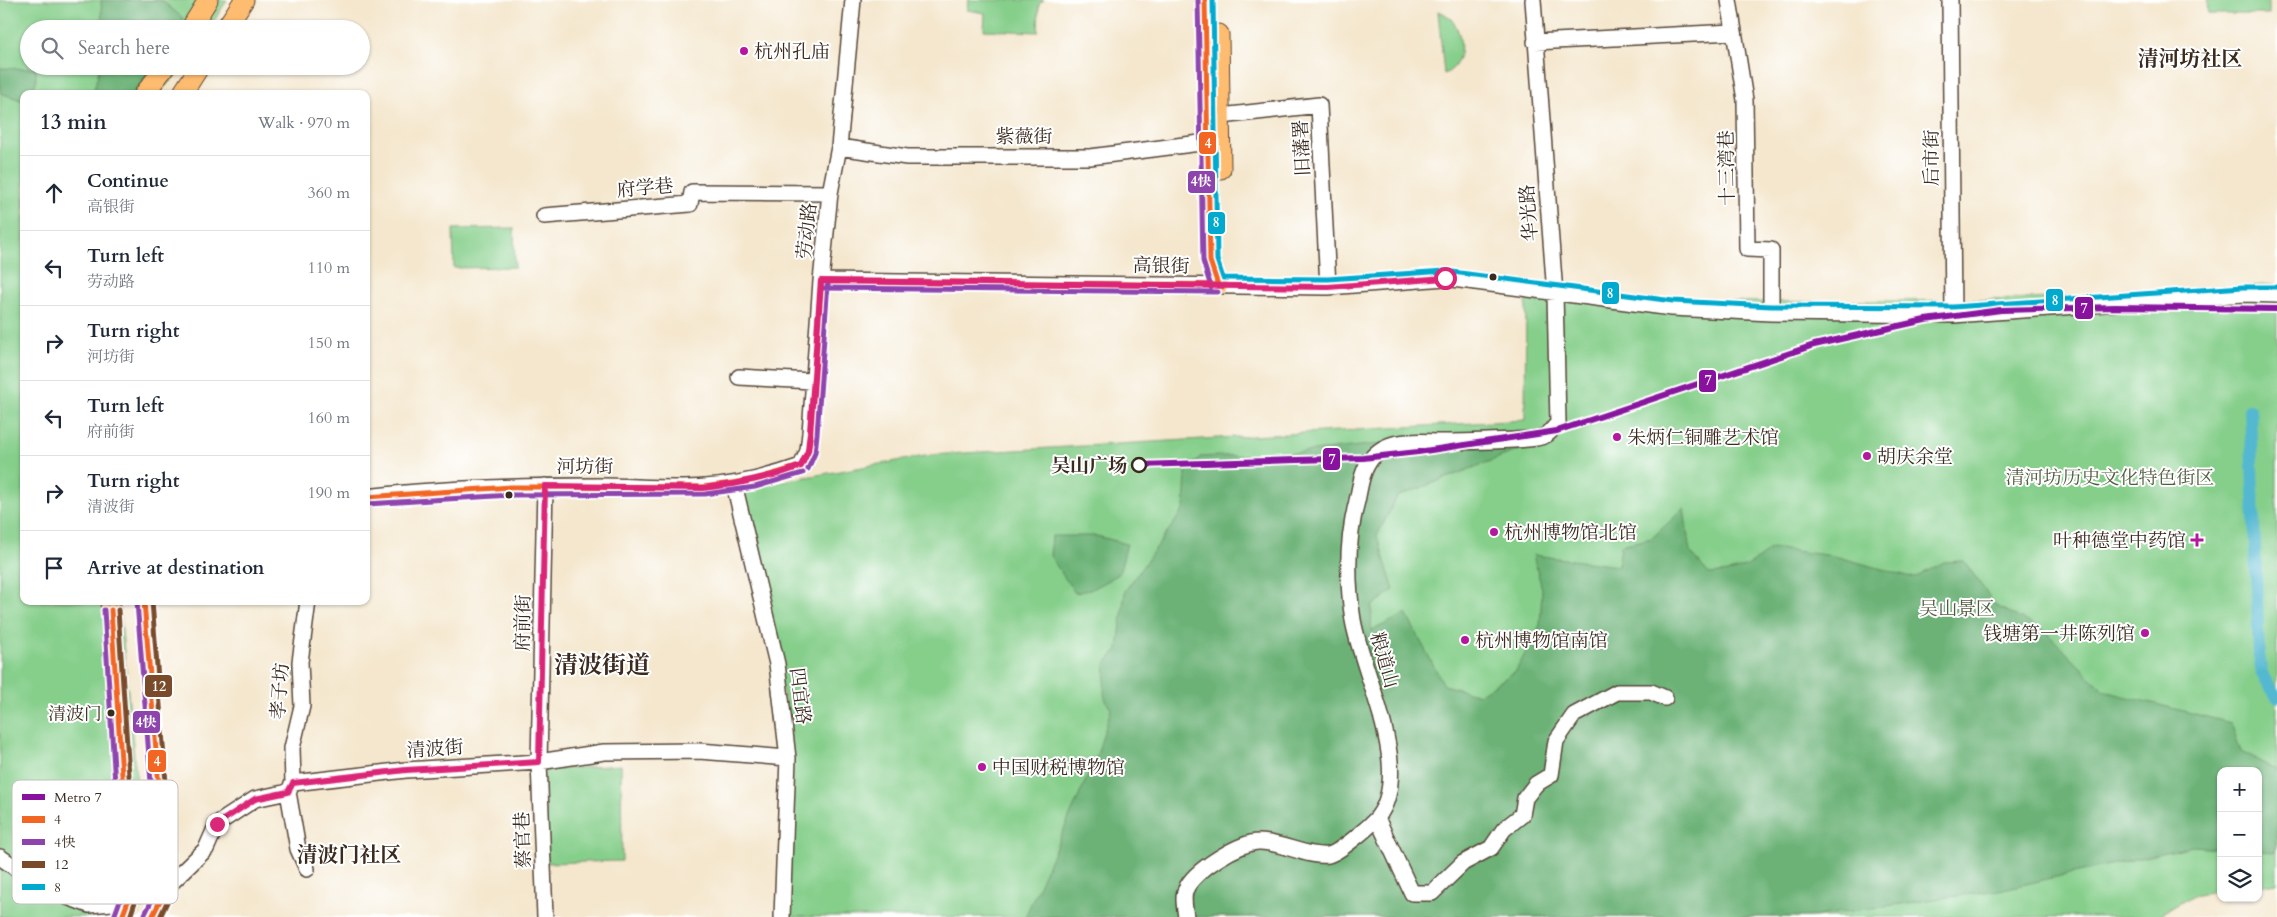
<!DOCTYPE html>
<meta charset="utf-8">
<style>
:root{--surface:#fff;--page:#f6f6f7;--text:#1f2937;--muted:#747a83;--line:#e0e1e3}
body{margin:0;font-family:Cardo,"Noto Serif SC",serif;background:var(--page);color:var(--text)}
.controls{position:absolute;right:15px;bottom:15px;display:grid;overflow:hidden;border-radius:10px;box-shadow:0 1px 4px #0004}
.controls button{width:45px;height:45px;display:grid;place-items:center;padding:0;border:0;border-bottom:1px solid var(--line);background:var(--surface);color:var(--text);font:25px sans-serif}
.stop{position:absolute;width:15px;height:15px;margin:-11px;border:4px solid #db2777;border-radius:50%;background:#fff}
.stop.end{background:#db2777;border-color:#fff;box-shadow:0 1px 5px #0008}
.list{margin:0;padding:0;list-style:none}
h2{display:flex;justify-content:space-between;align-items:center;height:65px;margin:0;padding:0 20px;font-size:21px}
h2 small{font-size:16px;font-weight:400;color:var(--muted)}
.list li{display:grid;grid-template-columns:32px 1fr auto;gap:15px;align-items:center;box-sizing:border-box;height:75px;padding:0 20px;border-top:1px solid var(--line)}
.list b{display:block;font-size:19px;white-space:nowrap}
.list p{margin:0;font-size:16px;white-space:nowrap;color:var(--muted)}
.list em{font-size:16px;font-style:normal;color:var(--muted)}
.icon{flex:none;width:28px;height:28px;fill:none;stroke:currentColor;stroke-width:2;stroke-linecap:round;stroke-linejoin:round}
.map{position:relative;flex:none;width:2277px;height:917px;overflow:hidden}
.search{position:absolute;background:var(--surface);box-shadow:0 1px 4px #0004;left:20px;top:20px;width:350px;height:55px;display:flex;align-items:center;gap:12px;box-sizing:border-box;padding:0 18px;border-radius:28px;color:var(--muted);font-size:19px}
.panel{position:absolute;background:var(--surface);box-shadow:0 1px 4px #0004;left:20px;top:90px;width:350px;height:515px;border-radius:10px}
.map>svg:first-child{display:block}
.green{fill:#86cf8b;stroke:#607c54}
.forest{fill:#6cb277;stroke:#546e4a}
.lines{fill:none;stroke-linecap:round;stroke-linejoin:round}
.canal{stroke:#52b8d0;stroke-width:12}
.minor-casing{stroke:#574638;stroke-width:18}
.major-casing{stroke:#574638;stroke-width:21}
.minor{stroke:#fff;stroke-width:15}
.major{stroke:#febc70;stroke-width:19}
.bus-1-casing{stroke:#fff;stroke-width:9}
.bus-2-casing{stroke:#fff;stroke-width:9}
.bus-3-casing{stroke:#fff;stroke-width:9}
.bus-4-casing{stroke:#fff;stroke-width:9}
.bus-1{stroke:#f26522;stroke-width:5}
.bus-2{stroke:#8e44ad;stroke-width:5}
.bus-3{stroke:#7a4b2a;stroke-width:5}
.bus-4{stroke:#00a9ce;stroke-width:5}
.metro-1-casing{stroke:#fff;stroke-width:10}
.metro-1{stroke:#88129e;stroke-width:6}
.route{stroke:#db2777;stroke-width:6}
.poi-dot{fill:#b5179e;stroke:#fff;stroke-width:2}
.bus-dot{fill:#3b2a1e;stroke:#fff;stroke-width:2}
.stop-dot{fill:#fff;stroke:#3b2a1e;stroke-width:2.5}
.labels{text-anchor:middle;stroke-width:4;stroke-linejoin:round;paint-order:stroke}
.bus-label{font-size:18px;fill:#3b2a1e;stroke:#fff;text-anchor:end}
.poi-label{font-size:19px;fill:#3b2a1e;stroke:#fff;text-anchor:start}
.street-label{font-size:19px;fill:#3b2a1e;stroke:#fff}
.stop-label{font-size:19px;font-weight:bold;fill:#3b2a1e;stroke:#fff;text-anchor:end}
.park-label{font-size:19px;fill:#525c3f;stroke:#fff}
.quarter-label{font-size:21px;font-weight:bold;fill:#3b2a1e;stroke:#fff}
.district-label{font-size:24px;font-weight:bold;fill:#3b2a1e;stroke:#fff}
.key{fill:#fff;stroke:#c4bfbc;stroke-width:1}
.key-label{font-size:14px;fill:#3b2a1e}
.line-badge{stroke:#fff;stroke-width:2}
.badge-label{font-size:14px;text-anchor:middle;font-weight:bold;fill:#fff}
</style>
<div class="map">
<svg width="2277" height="917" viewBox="0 0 2277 917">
<rect width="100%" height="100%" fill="#fff"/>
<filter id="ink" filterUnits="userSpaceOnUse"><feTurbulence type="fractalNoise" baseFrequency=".02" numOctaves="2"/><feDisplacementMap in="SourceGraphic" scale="10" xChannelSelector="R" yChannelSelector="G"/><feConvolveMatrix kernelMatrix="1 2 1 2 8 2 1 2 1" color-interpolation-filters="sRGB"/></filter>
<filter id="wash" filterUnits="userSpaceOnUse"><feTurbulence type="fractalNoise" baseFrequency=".0096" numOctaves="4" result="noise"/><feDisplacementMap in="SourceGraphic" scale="20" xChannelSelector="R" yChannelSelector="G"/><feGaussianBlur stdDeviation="1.12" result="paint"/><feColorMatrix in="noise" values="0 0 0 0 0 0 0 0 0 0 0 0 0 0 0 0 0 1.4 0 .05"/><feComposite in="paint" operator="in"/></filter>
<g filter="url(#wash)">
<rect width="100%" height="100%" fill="#f4e7ce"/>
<path class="green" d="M0 0H227L209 29H29V66H184L158 94H24V601H119L145 867 138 917H0Z
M968 0H1044L1039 4 1038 32 984 30 985 13 967 10Z
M2207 0H2269V14H2208Z
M1438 11C1464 18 1470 64 1444 74Z
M514 228 515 267 454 268 453 229Z
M2277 284V883L2258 886V771H2221V891L2192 896 2156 917H779L786 706 736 501 749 487 931 455 1525 420 1526 298 1762 302 1988 300 2123 296Z
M621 765 622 861 547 863 544 770Z"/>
<path class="forest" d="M101 0H161L183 18 180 29H102Z
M100 66H154L133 94H93Z
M0 68 36 69V82L32 92 43 90 57 94H24V101L0 93Z
M1553 437 1397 497 1377 536 1394 590 1372 606 1371 631 1406 614 1444 685 1479 695 1516 671 1540 625 1542 589 1533 555 1618 566 1621 545 1652 538 1684 508 1690 552 1709 574C1738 572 1750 568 1771 548L1834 556 1915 578 1944 562 1964 561 1996 606 2045 631 2104 691 2231 723 2241 752 2277 770 2276 852 2258 851V771H2221V848L2193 846 1999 890 1810 917H1025L1097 755 1111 709C1098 692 1108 683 1105 664L1118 649 1125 591 1184 509 1186 472 1200 457 1296 453 1388 443Z
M1052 536H1097L1127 544 1119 574 1090 590 1075 593 1050 556Z"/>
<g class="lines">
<path class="canal" d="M2250 409 2259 655 2262 674 2277 697"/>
</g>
</g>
<g filter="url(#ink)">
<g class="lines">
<g class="minor-casing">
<path id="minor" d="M1729 0 1745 100 1747 249 1771 250V313
M1950 0 1953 315
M1535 42 1733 32
M1221 116 1319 105 1328 287
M839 147 907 157H1090L1208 142
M544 216 690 204 692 192 830 193
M821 281 1328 287 1445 278 1672 308 1771 313 1953 315 2244 294 2277 295
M739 377 812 381
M734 484 777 664 788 758 782 917
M366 497C443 488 521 486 598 486 633 486 670 490 705 487 737 485 770 477 801 466L808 451 810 433 821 281 830 193 839 147 853 0
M293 783 292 748 302 706 300 662 308 601
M288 792 298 849 307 869
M1377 818 1412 893H1432L1463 863 1491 848 1504 829 1522 815 1525 798 1536 784 1551 775 1556 741 1574 715 1617 692H1651L1665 698
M0 857 46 889 89 905 112 903 130 896 167 887 206 849 217 824 255 799 288 792 293 783 406 770 539 762 604 752 699 751 788 758
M545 917 539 762 545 486
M1186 917C1185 908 1182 897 1186 889 1193 871 1241 841 1260 842 1281 842 1309 858 1328 855 1339 853 1370 826 1377 818 1415 771 1362 674 1353 620 1347 582 1347 539 1357 501 1360 487 1362 470 1371 459 1378 450 1387 445 1399 443 1413 440 1429 442 1444 442 1467 442 1491 441 1514 440 1524 439 1537 440 1546 435 1551 432 1554 427 1558 423L1555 294 1533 0"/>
</g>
<g class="major-casing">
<path id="major" d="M1205 0 1210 261 1218 285
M190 29 208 0
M225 29 244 0
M1219 34 1221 169
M144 94 166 66
M182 94 200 66
M110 601 130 896 122 917
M144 601 167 887 152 917"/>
</g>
<use href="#minor" class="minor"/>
<use href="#major" class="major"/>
<g class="bus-1-casing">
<path id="bus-1" d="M1205 0 1210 261 1218 285
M821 281 1218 285
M801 466 808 451 810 433 821 281
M366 497 511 487H705L753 480 801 466
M144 601 167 887 152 917
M111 610 130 896 122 917"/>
</g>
<g class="bus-2-casing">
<path id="bus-2" d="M1198 0 1203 261 1211 287
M821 288 1218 292
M808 469 815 453 817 434 828 282
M367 504 511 495 705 494 755 487 803 473
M137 602 159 886 145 914
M104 610 122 895 115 914"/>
</g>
<g class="bus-3-casing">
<path id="bus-3" d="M152 601 174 887 160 917
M118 610 137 896 130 917"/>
</g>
<g class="bus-4-casing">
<path id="bus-4" d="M1213 0 1217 260 1223 278 1328 279 1445 271 1673 301 1771 306 1953 307 2243 287H2277"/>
</g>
<use href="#bus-1" class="bus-1"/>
<use href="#bus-2" class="bus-2"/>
<use href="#bus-3" class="bus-3"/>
<use href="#bus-4" class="bus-4"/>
<g class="metro-1-casing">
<path id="metro-1" d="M1139 465 1363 458 1418 452 1557 431 1814 345 1925 320 2001 310 2115 307 2277 309"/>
</g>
<use href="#metro-1" class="metro-1"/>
</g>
</g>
<g class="lines" filter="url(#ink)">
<path class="route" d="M217 824 255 799 288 792 293 783 406 770 539 762 545 486 703 488 734 484 778 474 801 466 808 451 810 433 821 281 1328 287 1445 278"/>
</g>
<g class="poi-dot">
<circle cx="744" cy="51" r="5"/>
<circle cx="1617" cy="437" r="5"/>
<circle cx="1867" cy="456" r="5"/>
<circle cx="1494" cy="532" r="5"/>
<path d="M2194.5 532.5h5v5h5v5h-5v5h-5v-5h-5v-5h5z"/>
<circle cx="2145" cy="633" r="5"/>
<circle cx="1465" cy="640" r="5"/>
<circle cx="982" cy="767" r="5"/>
</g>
<g class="bus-dot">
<circle cx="1493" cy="277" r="4.5"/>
<circle cx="509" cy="495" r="4.5"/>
<circle cx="111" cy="713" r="4.5"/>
</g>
<circle class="stop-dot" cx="1139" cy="465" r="7"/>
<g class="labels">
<g class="bus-label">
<text x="102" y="720">清波门</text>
</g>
<g class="poi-label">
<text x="754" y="58">杭州孔庙</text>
<text x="1627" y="444">朱炳仁铜雕艺术馆</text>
<text x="1877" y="463">胡庆余堂</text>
<text x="1504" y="539">杭州博物馆北馆</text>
<text x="2186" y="547" text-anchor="end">叶种德堂中药馆</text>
<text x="2135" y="640" text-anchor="end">钱塘第一井陈列馆</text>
<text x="1475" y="647">杭州博物馆南馆</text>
<text x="992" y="774">中国财税博物馆</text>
</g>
<g class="street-label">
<text x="1024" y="143">紫薇街</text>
<text transform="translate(1301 148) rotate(-93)" y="7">旧藩署</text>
<text transform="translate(1931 158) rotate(-90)" y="7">后市街</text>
<text transform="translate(1726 168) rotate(-91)" y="7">十三湾巷</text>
<text transform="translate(645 187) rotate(-5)" y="7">府学巷</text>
<text transform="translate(1528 213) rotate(-94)" y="7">华光路</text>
<text transform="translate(806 231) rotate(-84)" y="7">劳动路</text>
<text transform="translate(1161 265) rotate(1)" y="7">高银街</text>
<text x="585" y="473">河坊街</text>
<text transform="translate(522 623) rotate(-89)" y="7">府前街</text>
<text transform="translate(1385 660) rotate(74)" y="7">粮道山</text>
<text transform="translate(279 691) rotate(-86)" y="7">孝子坊</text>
<text transform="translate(801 696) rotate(83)" y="7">四宜路</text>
<text transform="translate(435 748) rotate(-4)" y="7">清波街</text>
<text transform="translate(522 840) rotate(-92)" y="7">蔡官巷</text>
</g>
<g class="stop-label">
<text x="1127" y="472">吴山广场</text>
</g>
<g class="park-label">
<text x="2110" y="484">清河坊历史文化特色街区</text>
<text x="1957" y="615">吴山景区</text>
</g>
<g class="quarter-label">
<text x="2190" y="66">清河坊社区</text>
<text x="349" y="862">清波门社区</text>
</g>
<g class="district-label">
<text x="602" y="673">清波街道</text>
</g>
</g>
<rect x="12" y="780" width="166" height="124" rx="8" class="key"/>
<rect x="22" y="794" width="23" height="6" fill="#88129e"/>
<rect x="22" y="816" width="23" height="7" fill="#f26522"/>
<rect x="22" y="839" width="23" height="6" fill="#8e44ad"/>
<rect x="22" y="861" width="23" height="7" fill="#7a4b2a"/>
<rect x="22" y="884" width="23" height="6" fill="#00a9ce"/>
<g class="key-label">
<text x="54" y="802">Metro 7</text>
<text x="54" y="824">4</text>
<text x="54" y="847">4快</text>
<text x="54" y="869">12</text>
<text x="54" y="892">8</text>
</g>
<g class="line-badge">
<rect x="1198" y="131" width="19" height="24" rx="5" fill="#f26522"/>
<rect x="1187" y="170" width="29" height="24" rx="5" fill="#8e44ad"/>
<rect x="1207" y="211" width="19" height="24" rx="5" fill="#00a9ce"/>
<rect x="1601" y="281" width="19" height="24" rx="5" fill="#00a9ce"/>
<rect x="2045" y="288" width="19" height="24" rx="5" fill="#00a9ce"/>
<rect x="2074" y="296" width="20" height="24" rx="5" fill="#88129e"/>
<rect x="1698" y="369" width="19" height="24" rx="5" fill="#88129e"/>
<rect x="1322" y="447" width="19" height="24" rx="5" fill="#88129e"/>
<rect x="144" y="674" width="29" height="24" rx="5" fill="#7a4b2a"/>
<rect x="132" y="710" width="29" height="24" rx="5" fill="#8e44ad"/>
<rect x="147" y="749" width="20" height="24" rx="5" fill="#f26522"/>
</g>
<g class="badge-label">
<text x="1208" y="148">4</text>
<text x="1201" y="186">4快</text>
<text x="1216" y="227">8</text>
<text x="1610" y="298">8</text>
<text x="2055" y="305">8</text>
<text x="2084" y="313">7</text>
<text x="1708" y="385">7</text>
<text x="1332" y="464">7</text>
<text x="159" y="691">12</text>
<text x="146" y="727">4快</text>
<text x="157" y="766">4</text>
</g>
</svg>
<div class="controls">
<button>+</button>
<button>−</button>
<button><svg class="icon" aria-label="layers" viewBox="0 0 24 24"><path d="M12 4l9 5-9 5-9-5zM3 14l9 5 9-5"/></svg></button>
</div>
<div class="stop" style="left:1445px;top:278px"></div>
<div class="stop end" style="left:217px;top:824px"></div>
<div class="search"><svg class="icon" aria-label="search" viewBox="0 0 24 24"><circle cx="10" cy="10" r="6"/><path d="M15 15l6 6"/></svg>Search here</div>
<section class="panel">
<h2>13 min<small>Walk · 970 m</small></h2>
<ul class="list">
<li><svg class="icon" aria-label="ahead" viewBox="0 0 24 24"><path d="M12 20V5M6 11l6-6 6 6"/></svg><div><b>Continue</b><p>高银街</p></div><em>360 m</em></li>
<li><svg class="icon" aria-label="left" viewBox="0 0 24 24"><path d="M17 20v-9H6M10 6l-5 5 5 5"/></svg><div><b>Turn left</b><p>劳动路</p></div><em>110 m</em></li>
<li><svg class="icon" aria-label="right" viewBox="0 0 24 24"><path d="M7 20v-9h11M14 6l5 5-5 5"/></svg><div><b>Turn right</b><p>河坊街</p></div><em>150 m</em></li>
<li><svg class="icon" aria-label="left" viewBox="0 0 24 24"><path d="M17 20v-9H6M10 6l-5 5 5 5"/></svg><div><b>Turn left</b><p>府前街</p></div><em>160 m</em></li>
<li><svg class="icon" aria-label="right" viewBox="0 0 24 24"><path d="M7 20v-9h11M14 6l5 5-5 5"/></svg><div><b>Turn right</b><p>清波街</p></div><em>190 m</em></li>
<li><svg class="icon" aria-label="arrive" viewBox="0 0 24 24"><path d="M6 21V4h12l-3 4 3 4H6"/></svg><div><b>Arrive at destination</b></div></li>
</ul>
</section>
</div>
